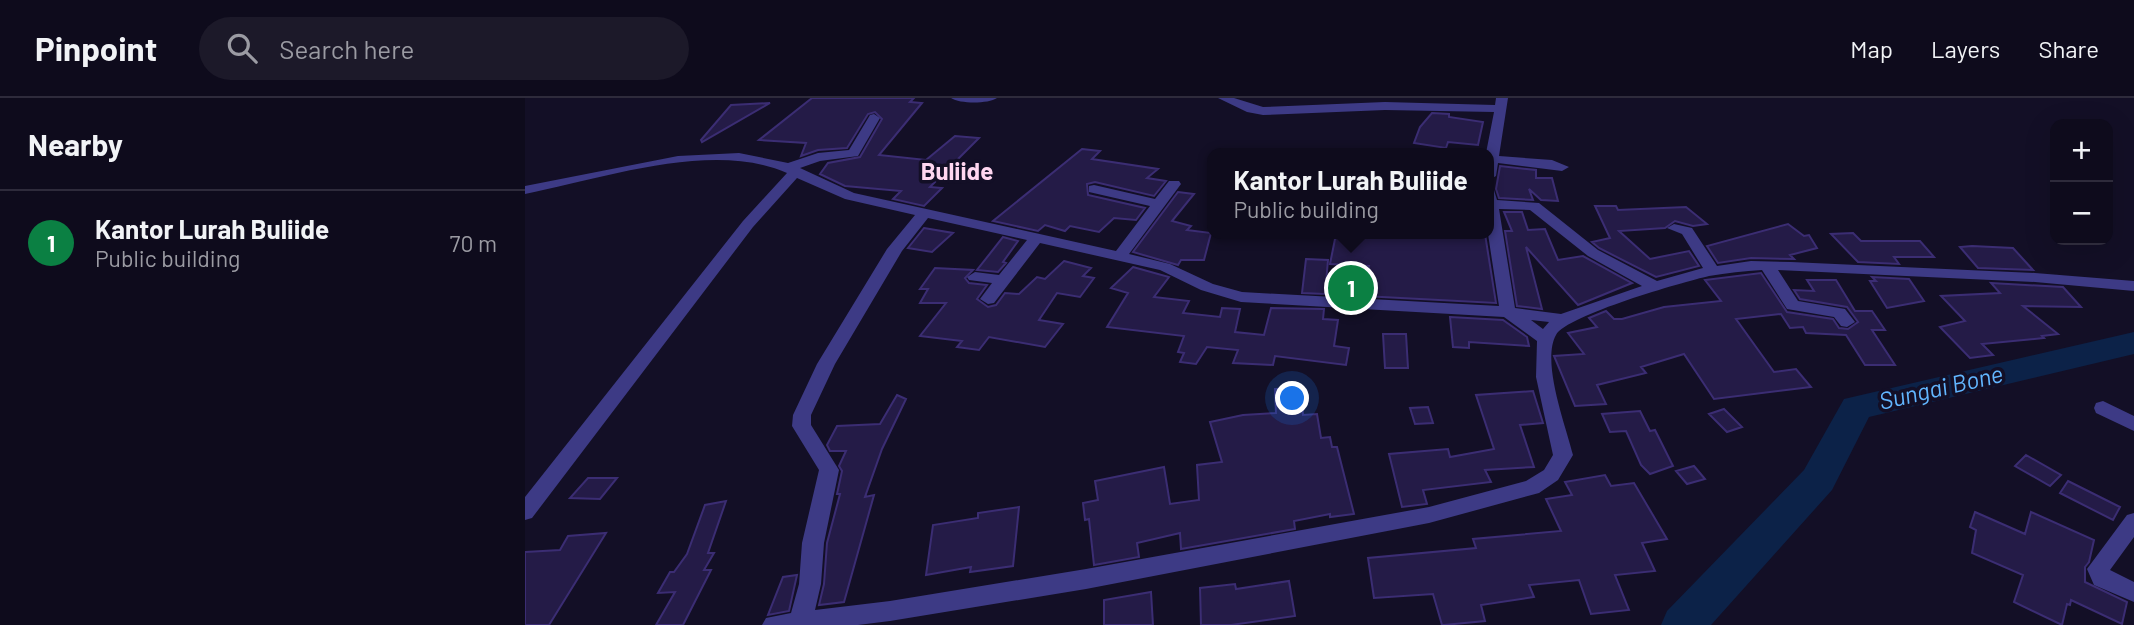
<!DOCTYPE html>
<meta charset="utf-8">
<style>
:root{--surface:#0e0b1c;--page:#1c1929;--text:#f1f3f6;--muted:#9b9ba3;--line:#2e2b3b;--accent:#0b8043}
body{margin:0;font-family:Barlow,sans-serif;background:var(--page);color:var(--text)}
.controls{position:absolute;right:21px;top:21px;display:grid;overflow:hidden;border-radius:14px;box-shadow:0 7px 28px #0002}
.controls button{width:63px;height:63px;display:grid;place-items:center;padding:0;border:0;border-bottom:2px solid var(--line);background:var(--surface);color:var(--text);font:35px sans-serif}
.you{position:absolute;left:768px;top:301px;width:24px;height:24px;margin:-18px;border:5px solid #fff;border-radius:50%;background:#1a73e8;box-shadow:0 0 0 10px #1a73e833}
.badge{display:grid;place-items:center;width:46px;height:46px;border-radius:50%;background:var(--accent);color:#fff;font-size:23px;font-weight:700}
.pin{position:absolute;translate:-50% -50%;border:4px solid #fff;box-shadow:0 2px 7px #0006}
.popup{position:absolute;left:682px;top:50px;width:287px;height:91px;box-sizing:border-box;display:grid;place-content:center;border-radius:14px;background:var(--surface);filter:drop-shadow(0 2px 5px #0005);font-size:23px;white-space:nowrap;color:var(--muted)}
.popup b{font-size:26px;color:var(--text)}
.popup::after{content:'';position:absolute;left:50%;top:100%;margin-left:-14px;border:14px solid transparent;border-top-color:var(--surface)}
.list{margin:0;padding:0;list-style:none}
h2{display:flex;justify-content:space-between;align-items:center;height:91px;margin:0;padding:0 28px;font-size:30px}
h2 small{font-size:23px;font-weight:400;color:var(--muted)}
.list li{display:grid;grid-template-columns:46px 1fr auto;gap:21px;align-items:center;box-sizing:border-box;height:105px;padding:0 28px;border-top:2px solid var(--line)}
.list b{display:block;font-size:26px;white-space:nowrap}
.list p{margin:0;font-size:23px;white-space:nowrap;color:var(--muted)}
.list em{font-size:23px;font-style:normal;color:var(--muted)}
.icon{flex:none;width:38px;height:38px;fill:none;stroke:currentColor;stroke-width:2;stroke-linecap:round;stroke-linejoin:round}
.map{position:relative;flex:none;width:1609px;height:527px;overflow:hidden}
header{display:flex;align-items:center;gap:42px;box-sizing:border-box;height:98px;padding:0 35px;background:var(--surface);border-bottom:2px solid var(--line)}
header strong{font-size:33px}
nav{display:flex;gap:38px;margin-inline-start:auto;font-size:24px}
.search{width:490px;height:63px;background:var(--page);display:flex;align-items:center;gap:18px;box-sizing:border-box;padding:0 24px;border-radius:38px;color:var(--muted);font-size:26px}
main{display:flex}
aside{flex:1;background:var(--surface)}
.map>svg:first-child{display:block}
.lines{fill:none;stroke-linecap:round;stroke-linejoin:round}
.river{fill:#0c2248;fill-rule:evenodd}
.building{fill:#241b47;stroke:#3b2d73;stroke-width:2}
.minor{fill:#3d3a85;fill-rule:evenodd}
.labels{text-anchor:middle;stroke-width:7;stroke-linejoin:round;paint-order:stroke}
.far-district-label{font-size:24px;font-weight:bold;fill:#ffd6f0;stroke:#130f26}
.water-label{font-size:24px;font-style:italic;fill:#62b6ff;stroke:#130f26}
</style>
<header>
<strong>Pinpoint</strong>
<div class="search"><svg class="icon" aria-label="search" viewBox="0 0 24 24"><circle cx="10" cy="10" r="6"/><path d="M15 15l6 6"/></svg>Search here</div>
<nav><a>Map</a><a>Layers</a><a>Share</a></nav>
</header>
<main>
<aside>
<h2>Nearby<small></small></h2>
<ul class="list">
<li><span class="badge">1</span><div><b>Kantor Lurah Buliide</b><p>Public building</p></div><em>70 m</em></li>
</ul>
</aside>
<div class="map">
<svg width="1609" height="527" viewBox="0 0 1609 527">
<rect width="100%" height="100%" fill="#130f26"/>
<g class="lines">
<path class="river" d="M1609 234V256L1344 319 1307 392 1186 527H1136L1142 513 1279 372 1319 301Z"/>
</g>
<path class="building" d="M287 0H389L385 4 397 5 354 57 401 62 430 38 454 40 405 89 417 90 399 108 368 101 376 93 320 88 295 76 303 65 335 59 357 21 350 14 343 16 322 50 293 52 276 58 281 45 234 42Z
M245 5 177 44 176 42 206 7Z
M907 15 924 16V19L958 24 953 47 923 44 921 50 889 45 895 29Z
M557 51 575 53 567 61 633 71 622 80 641 83 629 98 570 84 562 86 563 97 620 110 611 122 589 120 574 134 545 128 540 133 520 127 513 133 468 123Z
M975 68 1011 72V80H1027L1033 103 1016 102 1004 91 1008 102 974 100 971 91Z
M653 94 669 96 647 123 666 128 662 132 686 135 679 162H656L653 167 608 154Z
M1070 108H1091L1093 112 1161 109 1182 126 1168 128 1150 123 1140 130 1094 133 1125 161 1164 153 1174 168 1131 179 1074 150 1067 144 1085 140Z
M979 114H997L1003 132 1020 131 1033 162 1058 158 1107 185 1053 207 1001 149 1017 211 992 208 980 133H987Z
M1263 126 1279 138 1284 137 1292 150 1265 157 1269 161 1226 160 1193 165 1182 148Z
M399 130 428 135 407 154 383 150Z
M1328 135 1336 143H1395L1409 159H1369L1374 166 1333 164 1306 136Z
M811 136H960L971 205 838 198 844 168 805 166Z
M478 139 493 143 478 164 481 165 473 174 452 172Z
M1447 148 1488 150 1508 172 1453 170 1435 149Z
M781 161 803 162 800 196 777 195Z
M539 163 566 170 558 178 569 180 555 199 532 195 514 222 538 226 520 249 464 239 454 252 432 249 437 243 395 238 421 205H395L403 191H395L410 170 448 172 440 180 444 185 462 187 452 201 463 209 471 207 480 195 494 196 512 179 520 181Z
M608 169 644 179 629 199 664 203 658 215 695 219 697 210 715 211 710 234 739 237 746 210 799 211 798 221 813 222 809 248 824 250 821 267 750 258 748 267 708 265 713 252 682 249 671 266 655 264 659 255 653 254 659 238 582 229 603 195 586 190Z
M1236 175 1262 214 1308 221 1314 230 1323 231 1333 224 1322 209 1275 201 1269 192 1289 193 1282 182H1311L1330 213H1347L1360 232H1347L1370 267H1340L1321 237 1281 235 1278 229 1265 230 1256 216 1211 221 1249 274 1271 271 1286 289 1189 301 1159 256 1116 269 1121 275 1072 287 1081 306 1050 308 1029 258 1059 256 1043 235 1072 229 1064 220 1081 213 1089 221H1097L1139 209 1196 203 1180 182Z
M1347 179 1384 181 1399 203 1362 210 1345 183H1351Z
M1466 185 1538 189 1556 209 1498 208 1533 236 1517 238 1519 240 1457 246 1468 257 1445 260 1415 229 1440 223 1416 198 1475 195Z
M925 219 978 222 1002 239 1004 248 944 244V250L928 249Z
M858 236H881L883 270H860Z
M776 290 778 317 792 316 796 340 805 339 807 349H812L829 416 805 419V416L769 423 770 431 656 451 655 435 612 445 614 459 569 467 564 421 560 422 558 405 573 402 570 383 639 369 645 406 674 402 672 367 697 364 685 324 718 317 751 315 750 291Z
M1008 293 1018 325 995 327 1009 369 960 372 966 384 898 392 902 406 877 409 864 356 923 351 925 359 969 351 951 297Z
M372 297 381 301 357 351 340 399 349 397 319 504 294 507 299 486 302 445 315 396H312L317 373 314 368 321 353H305L302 347 312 328 355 326Z
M903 309 908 325 890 326 885 310Z
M1199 311 1217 329 1202 334 1184 316Z
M1115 313 1125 333 1130 332 1148 368 1125 376 1116 367 1101 333 1085 334 1077 316Z
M1501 357 1536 377 1525 388 1490 368Z
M1169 368 1180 381 1162 386 1151 373Z
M1080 377 1086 388 1109 385 1142 441 1117 445 1130 473 1090 477 1104 512 1066 516 1054 482 1004 487 1009 499 956 507 960 523 919 527H917L908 496 849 500 843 460 951 450 948 441 1036 433 1021 401 1047 397 1040 384Z
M63 380H92L75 401 45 400Z
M1543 383 1595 409 1588 422 1535 395Z
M201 403 183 455H189L179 472H186L158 527H131L150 494 133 495 145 474H149L162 456 180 407Z
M494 409 488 468 445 474 446 469 401 477 408 427 453 420V415Z
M1450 414 1500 436 1506 414 1569 442 1564 464 1560 469V484L1602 504 1597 526 1546 502 1545 507 1542 506 1537 527 1489 504 1498 477 1447 455 1451 432 1445 429Z
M81 435 24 527H0V454L35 452 43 438Z
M272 477 264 513 243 517 258 479Z
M764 483 770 518 706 527H676L675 490 710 486 711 491Z
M626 494 628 527H579V502Z"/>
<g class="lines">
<path class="minor" d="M426 0H472C463 6 435 6 426 0Z
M693 0H709L738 9 860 4 970 7 971 0H983L974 58 1027 62 1044 69 1037 73 973 65 971 78 964 82V55H961L969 14 860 12 738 17 722 14Z
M349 16 355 20 333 58 295 63 275 70 329 95 591 153 625 108 564 94V88L569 87 630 101 644 83H654L656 86 604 156 645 166 688 186 717 194 974 208 963 136 964 91 969 92 972 102 1014 105 1073 152 1132 183 1178 170 1157 136 1142 130 1149 126 1167 130 1192 168 1226 163 1266 164 1510 175 1609 183V193L1510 184 1253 172 1273 203 1320 211 1330 224 1322 229 1316 228 1309 219 1262 211 1237 172C1219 173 1202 175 1184 178 1158 184 1042 217 1031 237 1016 264 1041 328 1048 357L1033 382 1014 395 904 425 561 491 365 523 333 527H237L241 520 266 515 274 486 277 445 294 372 267 328 268 317 292 266 362 151 390 117 320 101 272 80 228 129 7 420 0 422V399L218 123 262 75C187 42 77 81 0 96V88L153 58 214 55 263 65 293 55 324 52 345 17ZM974 111 1005 112 1063 158 1117 188 1036 216 990 210ZM403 120 502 142 474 177 450 174 442 179 444 182 467 185 455 201 463 206 469 205 515 145 635 172 676 192 716 204 979 219 1012 243 1011 279 1028 357 1019 372 1001 383 904 409 561 471 365 503 290 512 296 486 299 445 314 372 286 327V317L310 266 377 153ZM1006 222 1024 224 1018 231Z
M1578 303 1609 318V333L1571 315 1569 310 1571 305Z
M1609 415V439L1585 472 1609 484V504L1569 487 1562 471 1602 417Z"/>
</g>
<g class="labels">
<g class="far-district-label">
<text x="432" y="82">Buliide</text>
</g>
<g class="water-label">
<text transform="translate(1416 290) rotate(-13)" y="8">Sungai Bone</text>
</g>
</g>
</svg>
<div class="controls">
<button>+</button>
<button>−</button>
</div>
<div class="you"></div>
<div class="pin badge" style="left:826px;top:190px">1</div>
<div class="popup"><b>Kantor Lurah Buliide</b>Public building</div>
</div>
</main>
